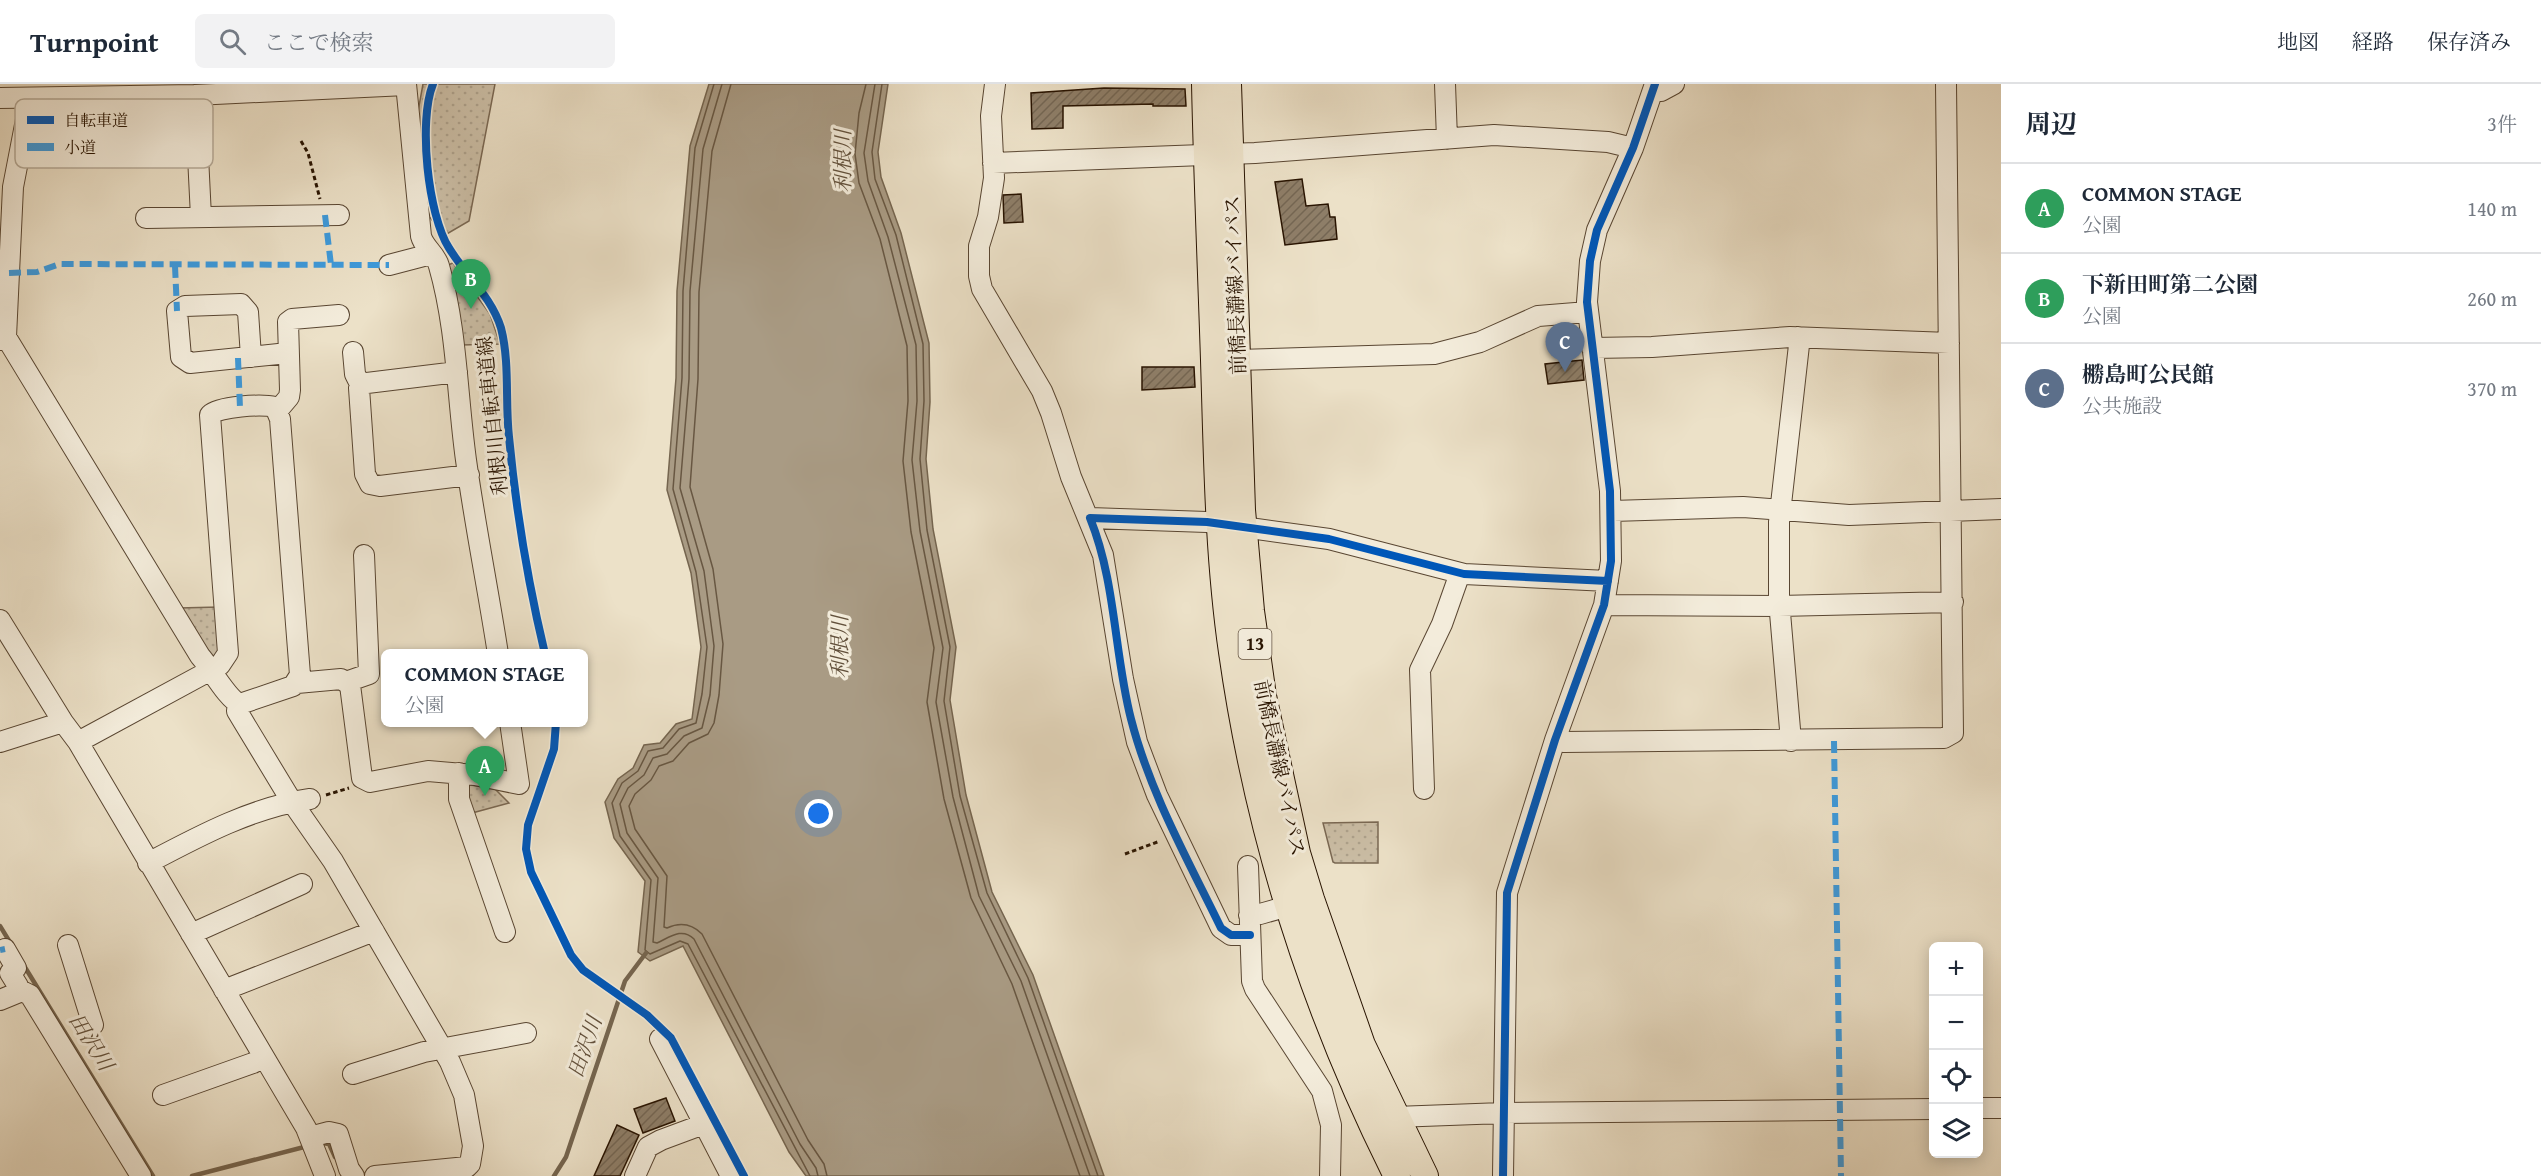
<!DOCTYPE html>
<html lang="ja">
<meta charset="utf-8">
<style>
:root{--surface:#fff;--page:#f2f2f3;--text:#1f2937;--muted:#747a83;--line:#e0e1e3;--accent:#8f2418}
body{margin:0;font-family:"Gentium Book Plus","Noto Serif JP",serif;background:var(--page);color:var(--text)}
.controls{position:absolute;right:18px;bottom:18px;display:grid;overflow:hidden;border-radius:9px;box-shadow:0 3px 15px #0003}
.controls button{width:54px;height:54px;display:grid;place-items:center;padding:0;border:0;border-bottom:2px solid var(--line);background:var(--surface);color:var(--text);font:30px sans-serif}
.you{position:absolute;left:819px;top:730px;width:21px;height:21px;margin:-15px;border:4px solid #fff;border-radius:50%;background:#1a73e8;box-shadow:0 0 0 9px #1a73e833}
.badge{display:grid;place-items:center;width:39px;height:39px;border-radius:50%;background:var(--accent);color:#fff;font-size:20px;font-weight:700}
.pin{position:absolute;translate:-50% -50px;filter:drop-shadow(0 2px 3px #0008)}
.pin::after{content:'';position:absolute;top:32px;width:21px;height:18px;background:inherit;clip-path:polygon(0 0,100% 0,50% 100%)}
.popup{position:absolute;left:381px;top:565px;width:207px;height:78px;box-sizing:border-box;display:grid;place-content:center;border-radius:9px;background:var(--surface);filter:drop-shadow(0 2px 4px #0005);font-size:20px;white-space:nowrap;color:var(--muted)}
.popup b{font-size:22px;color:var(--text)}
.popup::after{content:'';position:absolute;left:50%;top:100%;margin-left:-12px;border:12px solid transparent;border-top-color:var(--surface)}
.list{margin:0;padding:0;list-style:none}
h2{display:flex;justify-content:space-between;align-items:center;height:78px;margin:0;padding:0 24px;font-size:26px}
h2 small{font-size:20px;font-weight:400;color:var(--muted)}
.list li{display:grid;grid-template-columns:39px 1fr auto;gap:18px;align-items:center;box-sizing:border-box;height:90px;padding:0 24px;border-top:2px solid var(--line)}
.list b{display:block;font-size:22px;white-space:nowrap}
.list p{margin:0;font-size:20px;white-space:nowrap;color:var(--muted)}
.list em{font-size:20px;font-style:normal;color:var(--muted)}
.icon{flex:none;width:33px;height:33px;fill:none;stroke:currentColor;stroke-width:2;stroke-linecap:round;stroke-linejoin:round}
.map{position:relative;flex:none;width:2001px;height:1092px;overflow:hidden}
header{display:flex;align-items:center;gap:36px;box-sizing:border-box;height:84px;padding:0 30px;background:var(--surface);border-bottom:2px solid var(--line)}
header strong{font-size:28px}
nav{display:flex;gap:33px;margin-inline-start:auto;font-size:21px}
.search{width:420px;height:54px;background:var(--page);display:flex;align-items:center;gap:15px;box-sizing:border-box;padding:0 21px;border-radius:9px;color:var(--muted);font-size:22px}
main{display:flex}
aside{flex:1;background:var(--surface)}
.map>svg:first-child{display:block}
.park{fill:url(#park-dots);stroke:#7a6853;stroke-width:1.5}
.water{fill:#a99b84;stroke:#75654f;stroke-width:1.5}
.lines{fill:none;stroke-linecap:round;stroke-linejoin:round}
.shore{stroke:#685742;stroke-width:1.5}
.stream{stroke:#75654f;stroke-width:4.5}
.building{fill:url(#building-hatch);stroke:#281300;stroke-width:1.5}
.minor-casing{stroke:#594632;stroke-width:22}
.major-casing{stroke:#281300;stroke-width:28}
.path{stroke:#281300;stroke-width:3;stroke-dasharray:4.5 3;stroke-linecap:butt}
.minor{stroke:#f3ecdb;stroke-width:20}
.major{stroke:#ece1c8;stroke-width:26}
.quiet{stroke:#3d9adc;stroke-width:6;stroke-dasharray:12 6;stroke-linecap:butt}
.cycleway-casing{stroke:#f3ecdb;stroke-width:11}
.cycleway{stroke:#0057b8;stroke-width:8}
.labels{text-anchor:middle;stroke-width:6;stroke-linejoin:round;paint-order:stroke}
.shield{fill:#f3ecdb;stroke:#655442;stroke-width:1.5}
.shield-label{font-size:18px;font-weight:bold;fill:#281300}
.street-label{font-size:20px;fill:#281300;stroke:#f3ecdb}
.water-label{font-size:21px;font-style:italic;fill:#62503b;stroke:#f3ecdb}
.key{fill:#f3ecdb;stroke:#b6ab99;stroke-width:1.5}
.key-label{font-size:16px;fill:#281300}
</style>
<header>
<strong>Turnpoint</strong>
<div class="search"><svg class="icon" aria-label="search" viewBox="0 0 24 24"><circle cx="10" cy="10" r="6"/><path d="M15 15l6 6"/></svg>ここで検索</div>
<nav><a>地図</a><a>経路</a><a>保存済み</a></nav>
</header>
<main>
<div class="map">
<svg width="2001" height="1092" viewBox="0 0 2001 1092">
<defs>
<pattern id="park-dots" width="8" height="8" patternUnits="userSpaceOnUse" patternTransform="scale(1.5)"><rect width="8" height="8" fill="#cbbea6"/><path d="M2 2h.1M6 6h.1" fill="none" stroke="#aea28d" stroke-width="1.8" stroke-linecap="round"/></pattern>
<pattern id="building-hatch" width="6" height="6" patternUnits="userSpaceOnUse" patternTransform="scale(1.5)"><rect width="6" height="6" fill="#8e7e68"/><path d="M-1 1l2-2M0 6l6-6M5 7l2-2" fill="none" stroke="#746653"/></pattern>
</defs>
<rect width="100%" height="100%" fill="#ece1c8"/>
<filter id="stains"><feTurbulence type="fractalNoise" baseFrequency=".00333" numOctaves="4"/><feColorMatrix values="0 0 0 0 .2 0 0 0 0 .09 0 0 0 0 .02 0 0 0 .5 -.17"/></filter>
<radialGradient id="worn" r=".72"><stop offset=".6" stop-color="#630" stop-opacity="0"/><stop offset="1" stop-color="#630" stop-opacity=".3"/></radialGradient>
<path class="park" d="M423 0H495L469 137 445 151 426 129 417 33Z
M453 179 490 230 500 260 461 261 448 181Z
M219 523 218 568 215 572H209L179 524Z
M465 700 495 705 509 719 472 729Z
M1378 738V779H1335L1333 778 1323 739Z"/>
<path class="water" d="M709 0H888L878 68 881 93 901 149 929 259 930 318 926 375 933 445 956 563 950 616 966 711 992 808 1033 891 1104 1092H806L789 1068 683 862 650 877 638 868 645 797 614 754 605 718 618 695 633 684 644 661 660 659 676 640 692 635 701 563 691 489 667 406 676 294 677 207 690 62Z"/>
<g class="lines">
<path class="shore" d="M714 0 695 64 683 207 682 294 673 405 696 488 707 563 702 610 696 639 679 645 663 664 648 667 638 687 622 699 612 719 620 752 651 796 645 866 650 870 680 857 688 860 810 1092
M722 0 703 65 690 207 689 295 680 404 704 487 714 562 710 611 702 644 684 652 667 670 653 674 644 691 628 704 620 720 627 749 658 794 653 858 657 859C670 853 682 843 694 855L800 1060 816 1084 818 1092
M731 0 712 67 699 208 698 295 690 403 713 485 723 560 719 611 714 639 708 650 689 659 673 677 659 682 651 696 635 710 629 722 635 745 667 792 664 843 667 844C680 838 691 839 702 850L808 1056 824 1080 827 1092
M866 0 859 29 855 70 859 99 880 155 907 262 908 317 903 377 911 448 934 564 927 618 944 715 971 814 1012 900 1080 1092
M875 0 864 69 868 97 888 153 916 261 917 317 912 376 920 447 943 564 936 618 953 713 979 812 1021 897 1090 1092
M882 0 872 68 875 95 896 151 923 260 924 317 920 375 927 446 950 563 944 617 960 712 987 809 1028 894 1098 1092"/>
<path class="stream" d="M0 842 11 860
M23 880 153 1092
M322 1059 329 1060 335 1073
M192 1092 308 1062
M554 1092 566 1073 625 897 646 869"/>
</g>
<path class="building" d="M1104 4 1185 5 1186 22H1153V20L1063 22V44L1032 45 1031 9Z
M1302 95 1306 122 1328 120 1330 133H1335L1337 155 1285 161 1275 98Z
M1021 110 1023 138 1004 139 1003 111Z
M1582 276 1584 296 1548 300 1545 280Z
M1142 283H1194L1195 303 1142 306Z
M666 1014 675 1037 643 1049 634 1025Z
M617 1041 639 1051 620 1092H594Z"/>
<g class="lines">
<g class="minor-casing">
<path id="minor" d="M406 0 421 152C424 164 436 170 439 182 457 245 457 311 466 376 475 441 488 505 498 570
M995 0 991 32 994 94 988 133 979 162V192L982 205 1042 307 1051 329 1071 393 1103 471 1123 595 1137 658 1157 711 1221 844 1231 851H1250
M1445 0 1447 55
M1654 5 1661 7 1674 0
M195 11 201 133
M0 14 195 11 406 1
M993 79 1255 69 1494 51 1608 58 1633 64
M146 134 339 131
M389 181 431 170
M6 253 200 572C210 583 228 616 240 620L293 602 300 591 280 335 275 323C262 320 219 322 210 331L228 569 220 581 211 586 78 658
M0 256 6 253 13 103 30 15
M1592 264 1652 263 1790 253 1949 259
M353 268 355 290 361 302
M251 273 248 228 241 220 185 222 177 227 181 273 190 279 288 269
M1238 276 1434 270 1480 258 1538 232 1588 228
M457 288 367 299 359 304 365 390 370 400 380 402 469 391
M278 326 289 313 290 306 288 238 292 235 339 231
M1612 427 1743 423 1849 431 2001 425
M1090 434 1207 438 1329 455 1464 490 1608 497
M1604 521 1779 522 1953 518
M0 536 63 638 78 658 306 1044 325 1092
M346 598 369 590 364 471
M297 599 341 595 350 601 362 694 370 698 428 687 475 691 519 700 510 638
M238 619 237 627 243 637 292 718 333 777 450 978 464 1011 473 1062 470 1080 467 1083 375 1092
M1555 656 1564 658 1944 654 1953 649 1946 0
M1791 657 1779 517V438L1799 261 1798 253
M0 658 63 638
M459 689V715L505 848
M1424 705 1420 586 1442 540 1460 489
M148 779C199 752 253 723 310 715
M1248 782 1252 897 1255 905 1322 1007 1331 1041 1330 1092
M1249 831 1260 830 1303 818
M191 850 302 800
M68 861 93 941
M5 865 16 884
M18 905 30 911 141 1092
M224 906 374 847
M0 916 17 909 18 902 10 889
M660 955 731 1092
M353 990 424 968 526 949
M163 1011 253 979 264 973
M1978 1024H2001
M1395 1033 1503 1029 1934 1025
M310 1053 329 1048 338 1050 349 1085 354 1092
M635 1092 648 1063 661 1056 704 1040
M1503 1092 1507 809 1555 656 1604 521 1611 477 1610 407 1587 218 1590 177 1597 146 1633 64 1655 0"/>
</g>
<g class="major-casing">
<path id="major" d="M1205 0C1207 92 1211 184 1214 276 1217 373 1218 471 1232 568 1258 752 1314 927 1397 1092
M1228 0 1242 426 1251 527 1263 612 1297 769 1311 815 1362 961 1425 1092"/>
</g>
<path class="path" d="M301 57 308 69 320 115
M326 711 349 704
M1125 770 1160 757"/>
<use href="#minor" class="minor"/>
<use href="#major" class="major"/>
<path class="quiet" d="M325 131 331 181
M175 182 177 227
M9 189 37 188 60 180 389 181
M238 274 240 324
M1834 657 1841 1092
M0 866 5 865"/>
<g class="cycleway-casing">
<path id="cycleway" d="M433 0C418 37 428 131 449 164 466 192 491 212 501 244 510 279 505 318 509 353 516 426 528 499 545 570
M556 638 554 665 528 741 526 765 531 788 571 871 583 886 647 931 671 954 744 1092
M1250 851H1231L1221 844C1188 776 1150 709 1131 635 1114 569 1116 498 1090 434L1207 438 1329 455 1464 490 1608 497
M1503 1092 1507 809 1555 656 1604 521 1611 477 1610 407 1587 218 1590 177 1597 146 1633 64 1655 0"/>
</g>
<use href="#cycleway" class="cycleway"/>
</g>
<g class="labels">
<rect class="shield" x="1238.5" y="545" width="33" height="30" rx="4.5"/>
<g class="shield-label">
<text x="1255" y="566">13</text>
</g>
<g class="street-label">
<text transform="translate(1235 201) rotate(-92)" y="7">前橋長瀞線バイパス</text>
<text transform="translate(492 332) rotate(-96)" y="7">利根川自転車道線</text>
<text transform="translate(1280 684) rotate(78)" y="7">前橋長瀞線バイパス</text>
</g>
<g class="water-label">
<text transform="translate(843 77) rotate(-90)" y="7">利根川</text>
<text transform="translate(840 563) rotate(-90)" y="7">利根川</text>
<text transform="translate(91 958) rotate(58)" y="7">田沢川</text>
<text transform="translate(585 963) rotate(-71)" y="7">田沢川</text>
</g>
</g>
<rect x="15" y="15" width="198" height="69" rx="9" class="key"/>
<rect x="27" y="32" width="27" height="8" fill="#0057b8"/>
<rect x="27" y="59" width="27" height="8" fill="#3d9adc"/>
<g class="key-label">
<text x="64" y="42">自転車道</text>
<text x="64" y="69">小道</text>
</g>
<rect width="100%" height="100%" filter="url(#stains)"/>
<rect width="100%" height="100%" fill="url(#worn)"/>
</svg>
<div class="controls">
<button>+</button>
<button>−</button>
<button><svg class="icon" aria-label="locate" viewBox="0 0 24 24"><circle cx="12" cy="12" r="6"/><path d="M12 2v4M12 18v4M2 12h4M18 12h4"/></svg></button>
<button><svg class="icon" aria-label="layers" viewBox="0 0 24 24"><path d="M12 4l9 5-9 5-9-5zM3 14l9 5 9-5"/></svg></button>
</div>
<div class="you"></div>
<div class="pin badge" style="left:485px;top:712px;background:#2e9e5b">A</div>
<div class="popup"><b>COMMON STAGE</b>公園</div>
<div class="pin badge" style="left:471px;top:225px;background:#2e9e5b">B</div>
<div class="pin badge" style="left:1565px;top:288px;background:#5c6f8a">C</div>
</div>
<aside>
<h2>周辺<small>3件</small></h2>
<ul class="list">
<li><span class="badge" style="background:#2e9e5b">A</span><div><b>COMMON STAGE</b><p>公園</p></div><em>140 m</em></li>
<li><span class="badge" style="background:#2e9e5b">B</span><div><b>下新田町第二公園</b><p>公園</p></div><em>260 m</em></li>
<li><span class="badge" style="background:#5c6f8a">C</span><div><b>橳島町公民館</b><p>公共施設</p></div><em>370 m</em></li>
</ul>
</aside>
</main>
